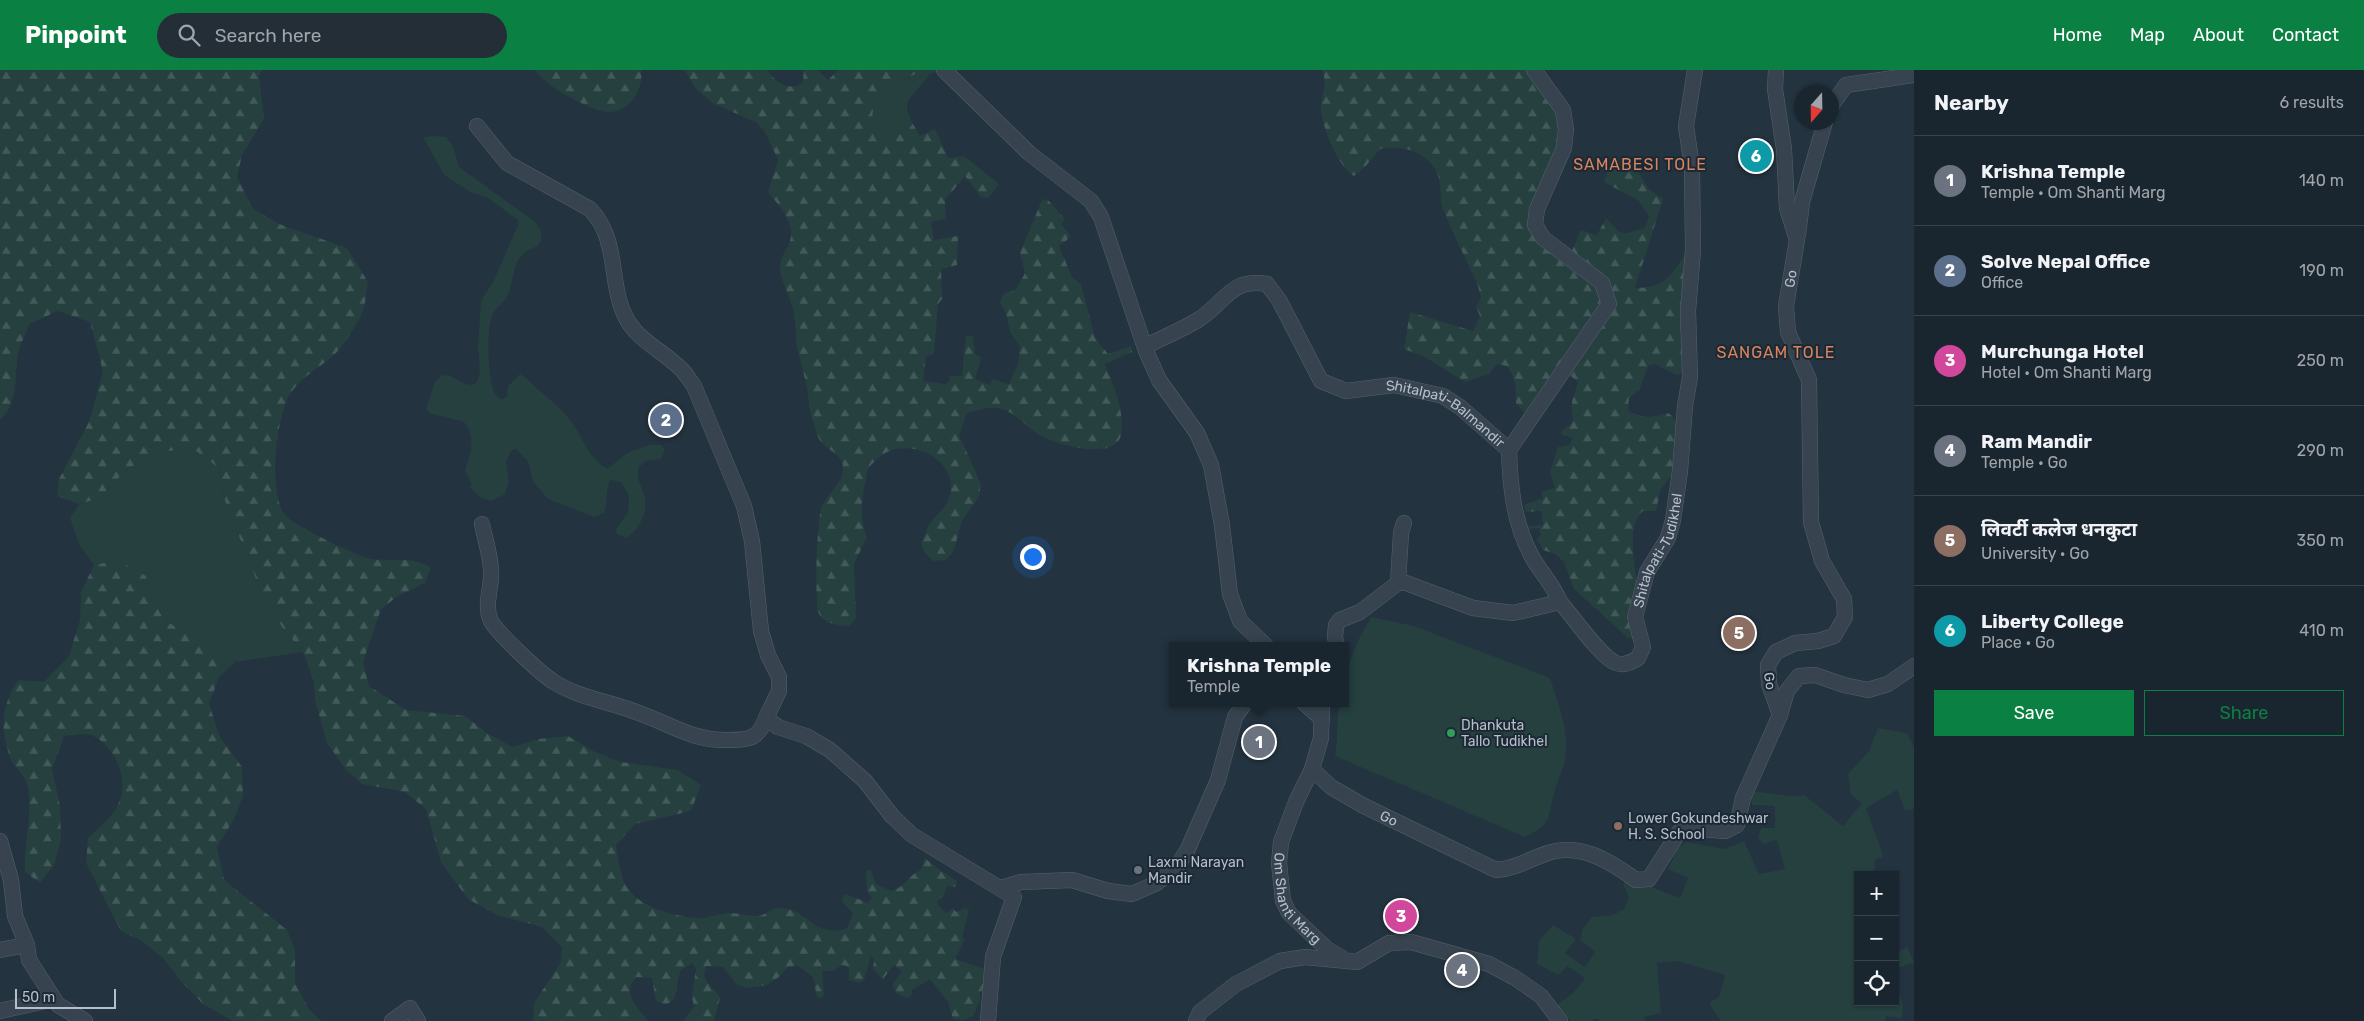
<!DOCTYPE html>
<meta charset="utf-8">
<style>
:root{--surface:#1a262f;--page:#232e37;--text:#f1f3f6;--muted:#9fa5aa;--line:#38434b;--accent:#0b8043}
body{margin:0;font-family:Rubik,"Noto Sans Devanagari",sans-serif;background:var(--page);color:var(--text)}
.controls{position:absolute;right:15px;bottom:15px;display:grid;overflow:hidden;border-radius:0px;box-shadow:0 1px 4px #0004}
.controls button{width:45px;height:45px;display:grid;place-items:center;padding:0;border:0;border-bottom:1px solid var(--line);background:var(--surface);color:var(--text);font:25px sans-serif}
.compass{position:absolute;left:1794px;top:15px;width:45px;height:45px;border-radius:50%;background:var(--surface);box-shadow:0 1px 4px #0004;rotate:200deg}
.scale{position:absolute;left:15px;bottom:12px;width:101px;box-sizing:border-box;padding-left:5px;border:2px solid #b4bfca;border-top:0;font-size:14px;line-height:18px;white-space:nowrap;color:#b4bfca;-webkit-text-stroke:4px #1c2934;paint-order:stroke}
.you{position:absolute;left:1032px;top:486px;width:18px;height:18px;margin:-12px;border:4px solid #fff;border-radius:50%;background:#1a73e8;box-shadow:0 0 0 8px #1a73e833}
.badge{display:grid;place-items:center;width:32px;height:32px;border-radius:50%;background:var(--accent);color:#fff;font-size:16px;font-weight:700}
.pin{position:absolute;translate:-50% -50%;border:2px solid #fff;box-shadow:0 1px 5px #0006}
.popup{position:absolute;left:1169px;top:572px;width:180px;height:65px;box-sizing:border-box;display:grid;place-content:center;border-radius:0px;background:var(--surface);filter:drop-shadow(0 1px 4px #0005);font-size:16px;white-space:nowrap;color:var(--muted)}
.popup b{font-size:19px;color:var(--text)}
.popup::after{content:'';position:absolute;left:50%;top:100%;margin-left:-10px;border:10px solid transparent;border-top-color:var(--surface)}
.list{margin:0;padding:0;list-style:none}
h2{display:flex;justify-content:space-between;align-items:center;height:65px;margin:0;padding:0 20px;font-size:21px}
h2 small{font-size:16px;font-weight:400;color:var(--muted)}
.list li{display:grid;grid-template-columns:32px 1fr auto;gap:15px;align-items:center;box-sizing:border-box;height:90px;padding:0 20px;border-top:1px solid var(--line)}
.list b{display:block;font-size:19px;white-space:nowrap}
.list p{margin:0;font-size:16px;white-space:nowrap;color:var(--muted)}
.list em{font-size:16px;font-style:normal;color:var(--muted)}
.actions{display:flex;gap:10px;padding:15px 20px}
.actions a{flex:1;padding:11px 0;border:1px solid var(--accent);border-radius:0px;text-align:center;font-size:18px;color:var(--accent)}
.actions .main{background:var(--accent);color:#fff}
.icon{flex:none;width:28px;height:28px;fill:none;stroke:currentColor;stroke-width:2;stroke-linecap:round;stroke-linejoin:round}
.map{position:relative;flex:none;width:1914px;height:951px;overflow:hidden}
header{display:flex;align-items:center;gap:30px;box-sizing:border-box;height:70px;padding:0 25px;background:var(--accent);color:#fff}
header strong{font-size:24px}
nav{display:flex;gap:28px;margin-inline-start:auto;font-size:18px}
.search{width:350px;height:45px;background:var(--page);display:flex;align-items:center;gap:12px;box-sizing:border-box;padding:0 18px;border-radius:28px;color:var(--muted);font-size:19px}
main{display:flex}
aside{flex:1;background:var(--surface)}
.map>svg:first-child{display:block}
.green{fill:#25403f}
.forest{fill:url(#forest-firs)}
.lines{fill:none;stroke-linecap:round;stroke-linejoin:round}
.street-casing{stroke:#55626d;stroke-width:16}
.street{stroke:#37444f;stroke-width:15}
.leisure-dot{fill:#2e9e5b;stroke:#1c2934;stroke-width:2}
.education-dot{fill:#8d6e63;stroke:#1c2934;stroke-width:2}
.worship-dot{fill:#6b7280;stroke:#1c2934;stroke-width:2}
.labels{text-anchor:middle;stroke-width:4;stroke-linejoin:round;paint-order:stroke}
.street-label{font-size:14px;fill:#b4bfca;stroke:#1c2934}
.poi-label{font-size:14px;fill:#b4bfca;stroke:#1c2934;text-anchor:start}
.quarter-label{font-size:16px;letter-spacing:1px;fill:#d88460;stroke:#1c2934}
</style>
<header>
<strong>Pinpoint</strong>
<div class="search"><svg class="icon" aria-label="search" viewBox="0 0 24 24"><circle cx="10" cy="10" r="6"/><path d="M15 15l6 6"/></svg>Search here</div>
<nav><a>Home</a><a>Map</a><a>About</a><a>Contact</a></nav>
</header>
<main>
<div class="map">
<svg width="1914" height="951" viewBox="0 0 1914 951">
<defs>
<pattern id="forest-firs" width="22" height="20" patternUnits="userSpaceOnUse" patternTransform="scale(1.25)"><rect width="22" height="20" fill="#25403f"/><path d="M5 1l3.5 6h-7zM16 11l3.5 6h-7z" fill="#425a59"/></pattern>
</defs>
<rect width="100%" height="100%" fill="#23333f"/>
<path class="green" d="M923 0H944L930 4 908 31 907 40 913 54C905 58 893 65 884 63 867 58 872 37 879 26 884 18 913 6 923 0Z
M434 66 446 67 453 76 459 97 534 151C541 160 545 166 538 176 510 186 517 202 508 225 505 233 495 237 492 246 486 260 488 308 494 322 496 326 499 328 502 329L507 327 508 316 520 304 525 307C538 321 556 332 568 347 583 365 585 385 607 399L629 382 650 375H661L665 379 661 389 645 391 638 398C637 412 642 415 645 428 648 443 639 460 626 468L617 464 616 459 628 442 629 426 621 412 610 410C606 420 608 432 604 443L594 447 548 429 533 412 528 391 516 379 511 381 506 392 509 413 505 424 491 431 482 428 469 417 472 414 465 400C471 383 476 369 464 352L429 343 426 338 435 312 442 305C457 304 464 321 477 312L480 302 478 277 481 231 493 212 518 155V150L488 128 470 122 444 105 423 67Z
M192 377 219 398 225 431 262 524 282 557 303 582 235 592 168 552 152 529 146 506 118 490 94 495 79 474 70 448 79 434 100 428 125 401 154 383Z
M1371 547 1414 556 1550 608C1558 633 1570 662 1565 690 1563 701 1557 711 1554 723 1547 751 1552 753 1525 767L1335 686C1338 669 1336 651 1340 633H1345C1345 596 1353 579 1371 547Z
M1878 658 1907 663 1914 677V734L1913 740H1905L1897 720 1866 738 1883 785 1882 788 1875 789 1874 804 1858 805V932H1895V914L1903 934 1902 948 1886 946 1885 951H1721L1709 933 1719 927 1725 905 1677 891 1657 893 1661 943 1644 947 1645 951H1600L1598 948 1590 951H1570L1557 935 1573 923 1585 908 1567 896 1558 905 1537 894 1539 871 1553 855 1576 869 1565 883 1585 897 1595 882 1580 870 1583 858 1592 847 1613 845 1624 839 1629 827 1624 816V810L1633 799 1642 804 1654 818 1680 828 1688 808 1668 799 1677 779 1686 772 1725 779 1744 771 1759 804 1785 799 1777 770 1763 774 1758 768 1761 758H1775V736L1752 735 1751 721C1769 722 1787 728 1804 725L1843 756 1862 733 1851 725 1848 704 1869 681Z
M1907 877 1914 892 1896 899 1899 907 1895 911V884Z"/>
<path class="forest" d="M0 0H262L259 5 264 49 242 85 237 107 253 139 279 154 347 178 368 212C366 222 366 236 361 245 357 255 341 279 333 286 318 299 299 308 289 326 276 349 267 428 287 447 298 457 358 487 372 489 391 492 414 485 431 498L425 513 398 526 381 539 363 592 369 616 406 640 465 646 488 664 513 677 539 669 568 666 593 681 621 692 677 700 701 715 691 741 635 754 616 775C618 787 620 801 624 812 636 838 675 847 700 848 710 848 720 843 730 843 739 843 748 846 757 846 765 846 771 838 778 838 808 837 814 870 847 858L853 844 842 831 843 826 846 824 868 833 872 828 867 821 866 800H871L876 814 891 821C906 817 908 805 921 800L925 788 941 801 957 811 955 817 947 816 943 826 936 832 946 843 953 838 956 842 965 838 969 840 962 867 965 869 955 889 985 899 986 915 980 923V931L973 946 964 950 953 949 948 932 930 909 912 920 911 926 907 928 897 924 892 915 902 901 894 895 883 909 873 900 874 890 871 886 864 910 860 913 849 910V900L847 896 842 895 833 901H822L824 925 820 928 817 927 813 907 798 896 788 897 779 907 767 915 746 918 736 914 723 897 707 896C698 910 714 916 720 928L714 951H683L694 937 692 927 696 899 692 893 681 900C675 913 680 943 656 931L652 908 636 907C621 925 638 937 648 951H533L534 933 561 892 562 877 542 857 497 845 468 829 441 792 426 739 405 722 362 714 346 700 327 673 315 630 314 612 303 582 282 557 262 524 225 431 219 398 192 378 154 383 125 401 100 428 79 434 57 426 59 409 89 352 103 301 90 252 58 241 29 254C26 264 20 274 18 284 14 306 19 334 0 350Z
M535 0H641C644 19 630 43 607 42 589 40 545 16 535 0Z
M684 0H768C774 12 791 23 803 12L804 0H818L828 10 838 0H923C913 6 884 18 879 26 872 37 867 58 884 63 893 65 905 58 913 54L920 66 935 59 948 88 964 86 999 114 988 128 981 127 965 106 945 130 946 149 931 152 934 170 958 166 957 195 941 199 942 229 938 234 934 284 926 286 923 311 945 314 950 310 949 306H962L966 265 973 266 975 284 981 287 975 309 990 315 992 309 1009 314 1018 294 1020 276 1010 262 1006 243 1000 232 1004 223 1016 220 1025 203 1020 183 1042 130 1047 129 1065 149 1061 154 1070 165 1067 170 1059 176 1072 207 1081 214 1095 268 1108 284 1131 276 1132 282 1105 294C1113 316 1125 339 1121 364 1117 393 1053 374 1038 364 1025 356 1014 340 997 338 987 337 976 341 967 343L959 365 981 414 979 427 962 451 953 483 945 490 933 491 925 483 921 473C924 466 927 458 931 452 938 442 948 437 950 424 958 387 905 364 878 388 875 392 870 395 868 399 866 405 866 412 864 418 861 437 860 449 867 467L854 494 856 548 850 556C839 556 825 554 819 544 814 535 817 452 821 439 826 423 848 411 842 392 838 383 830 381 823 374 818 370 816 360 814 354 809 342 809 330 807 317 804 304 800 290 797 277 795 266 796 254 794 243 791 228 782 214 780 200 779 189 786 181 790 171 796 154 778 134 768 122L778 90 765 62 756 52 714 34 696 19Z
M1322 0H1539L1560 25 1563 66 1529 153 1570 185 1581 160 1597 165 1606 148 1619 162 1627 163 1645 158 1649 146 1639 131 1604 112 1610 93 1619 92 1635 97 1649 119 1663 129 1635 218C1665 218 1672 204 1687 182L1684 302 1677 305 1655 294 1649 295 1639 320 1629 328 1628 340C1642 350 1652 347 1668 343 1682 351 1681 376 1678 391 1676 403 1665 411 1660 422 1658 428 1658 435 1656 441H1643C1619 458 1645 536 1645 561L1635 570 1627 567 1574 519 1564 492 1555 484 1543 480 1537 469 1541 465 1539 458 1528 459V456L1543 455 1541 441 1526 442 1524 435 1543 428 1541 422 1555 418 1550 402 1558 377 1569 375 1573 368 1561 364 1562 360C1579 352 1570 347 1572 332 1574 325 1576 318 1578 312L1571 306 1559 303 1527 346 1516 333C1516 319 1516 308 1507 296L1497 294 1489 304 1465 312 1425 287 1404 279 1410 242 1473 261 1480 246 1476 237 1481 228 1478 216C1467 190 1453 165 1443 139 1439 129 1442 116 1438 105 1428 81 1402 75 1380 79L1365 97 1354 106C1339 99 1321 55 1321 38 1321 24 1328 14 1322 0Z
M118 490 146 506 152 529 168 552 235 592 219 607 209 634 220 667 242 697 243 726 234 749 217 777 224 810 287 860 295 880V914L309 939 321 951H233L203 934 181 911 162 887 140 870 121 861 86 793 88 768C101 756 114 746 120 730 129 708 113 673 91 665 84 663 71 665 64 666L52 699 60 736 61 769 54 795 40 813 25 802C23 774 33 747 28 718 27 709 17 699 12 692 0 663 0 637 18 610L44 612 69 586 80 550 81 522 94 495Z"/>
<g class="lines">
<g class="street-casing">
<g id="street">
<path d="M944 0 1029 83 1091 131 1101 147 1146 281 1159 310 1197 363 1211 395 1222 455 1230 524 1240 551 1266 576"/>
<path d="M1832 35 1846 15 1914 5"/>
<path d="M477 56 507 93 590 139C620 170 608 213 626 248 638 271 665 282 682 300 687 305 690 311 694 316L744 436 752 471 761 561 768 585 779 607V621L766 648 778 657 806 666 830 680 865 711 892 746 912 765 1014 827 993 887 988 951"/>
<path d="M1798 165 1802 132 1825 52"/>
<path id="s1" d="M1146 276C1164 267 1184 259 1201 248 1226 231 1231 208 1267 214L1279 230 1321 311 1346 321 1394 315 1443 326 1460 337 1509 380 1609 234 1602 213 1543 168 1535 155 1537 139 1564 78 1566 59 1563 40 1534 0"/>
<path d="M1509 380C1510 417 1514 453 1531 485 1540 502 1553 514 1560 532"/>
<path d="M482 454C485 469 490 484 491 499 493 515 483 535 491 551 498 564 541 604 554 612 579 628 612 632 639 643 672 655 693 671 729 670 750 670 758 669 766 648"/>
<path d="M1398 513 1401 463 1404 453"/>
<path id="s2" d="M1337 576 1335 567 1336 555 1340 550 1360 542 1398 513H1406L1473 538 1513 543 1560 532C1572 545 1601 588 1616 593 1623 596 1632 592 1638 588L1643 577 1635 547 1647 502 1668 468 1673 450 1680 401 1685 336 1690 307 1688 241 1693 180 1692 97 1686 56 1695 0"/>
<path d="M1304 633 1322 649"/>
<path id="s3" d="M1322 633 1321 668 1312 699 1296 732 1281 772 1279 793 1283 831 1289 843 1327 879 1342 888"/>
<path d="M1780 645 1787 621 1799 606 1815 605 1844 615 1868 620 1888 614 1914 596"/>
<path id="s4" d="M1312 699 1331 717 1364 736 1496 800C1512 799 1525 792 1540 786 1576 770 1607 789 1636 810L1649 809 1679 762 1688 758 1725 761 1737 755 1743 728 1780 645 1769 614 1768 595 1776 582 1795 573 1818 571 1834 566 1845 547 1844 529 1822 491 1811 452 1809 310 1788 262 1786 236 1797 170 1787 138 1784 79 1775 19 1776 0"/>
<path d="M0 771 11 810 15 846 27 875 29 890 58 935 85 951"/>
<path d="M1001 818 1021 812 1072 810 1108 821 1132 824 1157 813 1177 796 1187 781 1218 710 1235 647 1245 633"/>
<path d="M0 880 27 875"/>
<path d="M0 941 54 929"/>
<path d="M392 951 410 938 418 951"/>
<path d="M1196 951 1200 942 1236 914 1280 891 1305 887 1357 892 1389 873 1411 872 1489 894 1515 908 1541 926 1560 951"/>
</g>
</g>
<use href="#street" class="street"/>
</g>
<circle class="leisure-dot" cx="1451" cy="663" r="5"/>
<circle class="education-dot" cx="1618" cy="756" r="5"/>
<circle class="worship-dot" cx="1138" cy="800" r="5"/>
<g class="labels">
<g class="street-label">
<text dy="5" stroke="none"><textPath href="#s4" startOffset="1110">Go</textPath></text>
<text dy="5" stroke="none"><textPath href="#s1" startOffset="386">Shitalpati-Balmandir</textPath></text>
<text dy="5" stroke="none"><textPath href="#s2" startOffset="486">Shitalpati-Tudikhel</textPath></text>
<text transform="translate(1770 611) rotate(81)" y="5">Go</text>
<text dy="5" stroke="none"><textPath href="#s4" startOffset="92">Go</textPath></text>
<text dy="5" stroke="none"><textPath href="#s3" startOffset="209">Om Shanti Marg</textPath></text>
</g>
<g class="poi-label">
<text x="1461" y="660">Dhankuta<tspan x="1461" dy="16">Tallo Tudikhel</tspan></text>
<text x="1628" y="753">Lower Gokundeshwar<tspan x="1628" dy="16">H. S. School</tspan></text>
<text x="1148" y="797">Laxmi Narayan<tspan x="1148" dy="16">Mandir</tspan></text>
</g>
<g class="quarter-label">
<text x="1640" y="100">SAMABESI TOLE</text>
<text x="1776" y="288">SANGAM TOLE</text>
</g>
</g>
</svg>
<div class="controls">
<button>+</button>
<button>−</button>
<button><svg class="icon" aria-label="locate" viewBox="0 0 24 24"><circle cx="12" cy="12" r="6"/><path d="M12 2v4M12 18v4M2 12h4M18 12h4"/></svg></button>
</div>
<svg class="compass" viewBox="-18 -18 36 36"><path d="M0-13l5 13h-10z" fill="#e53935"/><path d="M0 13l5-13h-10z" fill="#9fa5aa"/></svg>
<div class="scale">50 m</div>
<div class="you"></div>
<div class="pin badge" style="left:1259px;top:672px;background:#6b7280">1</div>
<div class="popup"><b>Krishna Temple</b>Temple</div>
<div class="pin badge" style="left:666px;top:350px;background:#5c6f8a">2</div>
<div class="pin badge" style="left:1401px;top:846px;background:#d1479c">3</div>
<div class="pin badge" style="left:1462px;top:900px;background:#6b7280">4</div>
<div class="pin badge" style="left:1739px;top:563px;background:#8d6e63">5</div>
<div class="pin badge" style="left:1756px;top:86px;background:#0f9aa8">6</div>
</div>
<aside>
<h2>Nearby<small>6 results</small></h2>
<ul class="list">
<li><span class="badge" style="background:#6b7280">1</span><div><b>Krishna Temple</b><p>Temple · Om Shanti Marg</p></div><em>140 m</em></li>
<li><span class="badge" style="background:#5c6f8a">2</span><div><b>Solve Nepal Office</b><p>Office</p></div><em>190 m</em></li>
<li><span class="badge" style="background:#d1479c">3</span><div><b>Murchunga Hotel</b><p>Hotel · Om Shanti Marg</p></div><em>250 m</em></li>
<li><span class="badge" style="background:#6b7280">4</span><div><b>Ram Mandir</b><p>Temple · Go</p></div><em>290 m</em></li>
<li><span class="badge" style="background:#8d6e63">5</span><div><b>लिवर्टी कलेज धनकुटा</b><p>University · Go</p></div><em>350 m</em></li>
<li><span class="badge" style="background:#0f9aa8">6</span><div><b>Liberty College</b><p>Place · Go</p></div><em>410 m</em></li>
</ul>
<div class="actions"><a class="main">Save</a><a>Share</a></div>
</aside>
</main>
